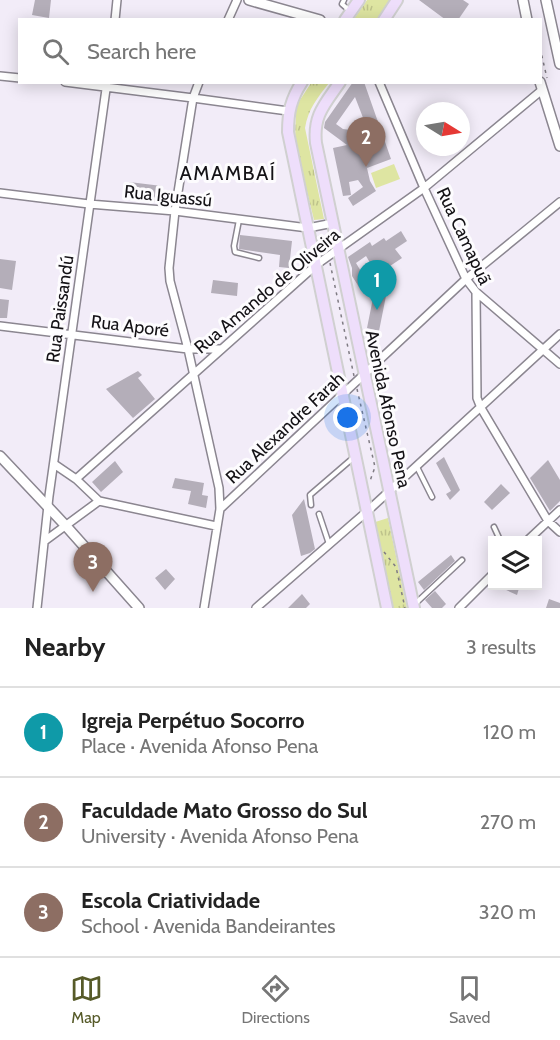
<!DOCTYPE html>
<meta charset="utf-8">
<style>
:root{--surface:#fff;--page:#f2f2f2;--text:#222;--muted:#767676;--line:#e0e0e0;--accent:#565a28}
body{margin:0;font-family:Cabin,sans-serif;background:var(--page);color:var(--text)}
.controls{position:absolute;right:18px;bottom:18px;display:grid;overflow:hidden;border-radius:0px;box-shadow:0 3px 15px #0003}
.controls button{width:54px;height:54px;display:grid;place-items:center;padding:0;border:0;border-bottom:2px solid var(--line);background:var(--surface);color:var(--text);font:30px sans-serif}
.compass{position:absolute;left:416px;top:102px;width:54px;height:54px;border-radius:50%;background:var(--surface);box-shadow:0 3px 15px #0003;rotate:101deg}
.you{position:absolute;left:348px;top:418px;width:21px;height:21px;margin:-15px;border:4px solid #fff;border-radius:50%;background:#1a73e8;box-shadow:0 0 0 9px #1a73e833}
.badge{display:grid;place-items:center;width:39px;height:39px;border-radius:50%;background:var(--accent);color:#fff;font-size:20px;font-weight:700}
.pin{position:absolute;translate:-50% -50px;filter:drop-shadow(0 2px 3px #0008)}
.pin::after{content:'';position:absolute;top:32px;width:21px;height:18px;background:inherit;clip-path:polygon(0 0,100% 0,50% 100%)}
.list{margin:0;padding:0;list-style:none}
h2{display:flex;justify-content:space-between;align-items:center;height:78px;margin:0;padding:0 24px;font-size:26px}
h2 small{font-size:20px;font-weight:400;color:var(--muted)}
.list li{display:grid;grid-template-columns:39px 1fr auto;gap:18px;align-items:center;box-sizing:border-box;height:90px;padding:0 24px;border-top:2px solid var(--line)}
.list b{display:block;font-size:22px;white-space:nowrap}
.list p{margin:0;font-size:20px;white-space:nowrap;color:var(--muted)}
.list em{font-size:20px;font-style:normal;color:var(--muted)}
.icon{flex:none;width:33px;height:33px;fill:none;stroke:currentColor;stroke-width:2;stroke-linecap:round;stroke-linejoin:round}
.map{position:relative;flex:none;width:560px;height:608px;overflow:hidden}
.search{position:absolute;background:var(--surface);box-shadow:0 3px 15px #0003;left:18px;right:18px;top:18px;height:66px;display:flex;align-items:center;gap:15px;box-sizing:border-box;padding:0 21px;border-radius:0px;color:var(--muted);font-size:22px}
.sheet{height:348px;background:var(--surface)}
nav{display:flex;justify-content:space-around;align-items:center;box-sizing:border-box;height:84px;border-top:2px solid var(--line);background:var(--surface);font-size:16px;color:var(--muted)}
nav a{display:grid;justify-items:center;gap:3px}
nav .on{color:var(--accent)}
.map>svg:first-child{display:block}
.grass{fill:url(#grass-tufts)}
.pitch{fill:#dee5a2}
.building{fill:#b4aeb9;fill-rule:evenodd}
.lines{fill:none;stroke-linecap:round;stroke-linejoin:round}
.lane-casing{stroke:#8b8690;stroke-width:7}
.street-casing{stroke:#8b8690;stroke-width:10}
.secondary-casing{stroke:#8b8690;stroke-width:12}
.primary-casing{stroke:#d0d0d0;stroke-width:14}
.path{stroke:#7f7b83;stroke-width:1.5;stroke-dasharray:3 4.5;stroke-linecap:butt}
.lane{stroke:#fff;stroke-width:4}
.street{stroke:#fff;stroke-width:7}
.secondary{stroke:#fff;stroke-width:9}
.primary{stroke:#eedefb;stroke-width:10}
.labels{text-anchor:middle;stroke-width:6;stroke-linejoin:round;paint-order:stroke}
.street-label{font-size:18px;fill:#141216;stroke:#fdfcfe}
.neighbourhood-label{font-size:20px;letter-spacing:1.5px;fill:#141216;stroke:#fdfcfe}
</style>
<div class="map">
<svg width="560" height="608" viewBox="0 0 560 608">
<defs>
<pattern id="grass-tufts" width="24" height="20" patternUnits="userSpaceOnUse" patternTransform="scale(1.5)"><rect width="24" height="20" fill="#dee5a2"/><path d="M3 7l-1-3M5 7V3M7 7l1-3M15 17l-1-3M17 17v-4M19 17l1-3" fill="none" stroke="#bec38b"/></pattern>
</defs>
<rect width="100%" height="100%" fill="#f2ecf8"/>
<path class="grass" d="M367 0H390L377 19H354Z
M311 83H329C318 97 308 109 305 128L324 219 314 220 295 142 296 106Z
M388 518 407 608H390L372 523Z"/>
<path class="pitch" d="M394 164 400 179 376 188 371 173Z"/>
<path class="building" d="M35 0H51L49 18 32 15Z
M419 0H463L469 4 458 20H446Z
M353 82H364L391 159 367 168 370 181 376 191 353 206 348 198 363 187 358 180 349 182 351 195 343 196 333 148 347 145 324 128 325 122ZM355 97 367 128 359 131 343 129 336 124Z
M129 182 162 186 161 202 127 199Z
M401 231 407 241 395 249 402 258 387 268 390 273 382 278 379 273 359 287 352 276V268L348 257 370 242 372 246 384 238 386 241ZM366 256 372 266 362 273 356 263Z
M240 235 292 241 289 268 279 267 280 255 239 249Z
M0 259 16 261 12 290 0 288Z
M213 280 238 283 237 296 211 293Z
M375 288 387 291 379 331 367 328Z
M0 299 9 300 7 318H0Z
M138 371 142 375 138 378 155 399 133 418 106 389Z
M444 457 460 490 450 500 446 494 451 491 436 463Z
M548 460 560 480V501L550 511 530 478Z
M115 461 123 472 101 492 92 482Z
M175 478 204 483 202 495 208 496 206 508 188 504 191 491 172 488Z
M501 484 510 493 492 510 484 502Z
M304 499 315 549 310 553 301 556 292 515Z
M451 555 455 561 424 590 418 582Z
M166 569 175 579 165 590 155 578Z
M495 585H520L517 595Z
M435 591 446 604 442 608H432L425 600Z
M302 594 310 604 306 608H288Z
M549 599 560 603V608H546Z"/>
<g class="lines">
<g class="lane-casing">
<path id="lane" d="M344 0 342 4 350 11
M239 220 234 246 235 252 259 258
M417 467 432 497
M311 505 310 495 353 458
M319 514 329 544
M494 527 500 540
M416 603 462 560"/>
</g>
<g class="street-casing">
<path id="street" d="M115 20 117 0
M228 20 237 0
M0 76 20 78
M65 82 193 98 288 111
M199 82 193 98 175 211 169 268 170 281 188 349 219 488 220 509 204 608
M379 82 424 188 466 279 476 292 560 364
M0 193 89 204 175 211 308 228 333 223
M476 292 477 398 481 408 548 521 560 532
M0 326 188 349H220
M54 464 76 479 99 501 216 526
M76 479 316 265 424 188 542 90
M220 509 466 279 560 202
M46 540 99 501
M528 540 560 510
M37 608 49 496 107 82
M256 608 372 507 560 334
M459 608 492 575"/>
</g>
<g class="secondary-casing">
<path id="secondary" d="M249 0 320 20
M523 0 527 20
M546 0 560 64
M540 82 560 146
M0 456 66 526 139 608"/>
</g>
<g class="primary-casing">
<path id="primary" d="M345 20 359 0
M384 20 397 0
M302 82C291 99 288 112 288 132L387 608
M340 82C325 104 313 115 316 143L414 608"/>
</g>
<path class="path" d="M540 48 547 78
M319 235 326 250
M330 263 354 376
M357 389 375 467 370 481
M384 552 396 567 405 608"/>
<use href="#lane" class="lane"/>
<use href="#street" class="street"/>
<use href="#secondary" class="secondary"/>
<use href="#primary" class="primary"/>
</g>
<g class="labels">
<g class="street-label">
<text transform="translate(168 196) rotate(6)" y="6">Rua Iguassú</text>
<text transform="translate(464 236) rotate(65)" y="6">Rua Camapuã</text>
<text transform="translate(267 291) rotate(-40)" y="6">Rua Amando de Oliveira</text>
<text transform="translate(60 309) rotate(-82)" y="6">Rua Paissandú</text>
<text transform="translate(130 326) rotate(7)" y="6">Rua Aporé</text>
<text transform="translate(388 409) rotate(78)" y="6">Avenida Afonso Pena</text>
<text transform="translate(285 428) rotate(-43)" y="6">Rua Alexandre Farah</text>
</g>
<g class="neighbourhood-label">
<text x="228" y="180">AMAMBAÍ</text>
</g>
</g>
</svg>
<div class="controls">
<button><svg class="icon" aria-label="layers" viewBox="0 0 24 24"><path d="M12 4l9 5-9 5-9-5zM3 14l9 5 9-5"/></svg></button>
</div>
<svg class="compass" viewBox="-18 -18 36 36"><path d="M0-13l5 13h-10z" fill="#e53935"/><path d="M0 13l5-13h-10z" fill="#767676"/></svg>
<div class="you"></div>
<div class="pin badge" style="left:377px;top:310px;background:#0f9aa8">1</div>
<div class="pin badge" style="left:366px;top:167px;background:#8d6e63">2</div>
<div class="pin badge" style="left:93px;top:592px;background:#8d6e63">3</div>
<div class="search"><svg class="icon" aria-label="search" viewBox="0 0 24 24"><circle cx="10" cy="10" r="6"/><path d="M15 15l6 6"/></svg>Search here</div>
</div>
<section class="sheet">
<h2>Nearby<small>3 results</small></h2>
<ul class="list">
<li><span class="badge" style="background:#0f9aa8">1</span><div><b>Igreja Perpétuo Socorro</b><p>Place · Avenida Afonso Pena</p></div><em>120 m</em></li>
<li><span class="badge" style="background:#8d6e63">2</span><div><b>Faculdade Mato Grosso do Sul</b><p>University · Avenida Afonso Pena</p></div><em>270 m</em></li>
<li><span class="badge" style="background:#8d6e63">3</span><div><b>Escola Criatividade</b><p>School · Avenida Bandeirantes</p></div><em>320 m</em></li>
</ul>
</section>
<nav>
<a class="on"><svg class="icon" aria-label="map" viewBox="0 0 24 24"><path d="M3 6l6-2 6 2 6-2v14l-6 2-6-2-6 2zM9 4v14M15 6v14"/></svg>Map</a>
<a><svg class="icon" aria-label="directions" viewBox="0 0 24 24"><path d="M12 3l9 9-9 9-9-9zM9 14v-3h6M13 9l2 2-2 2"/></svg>Directions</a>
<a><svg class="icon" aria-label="saved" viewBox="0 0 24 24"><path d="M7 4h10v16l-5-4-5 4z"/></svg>Saved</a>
</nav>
